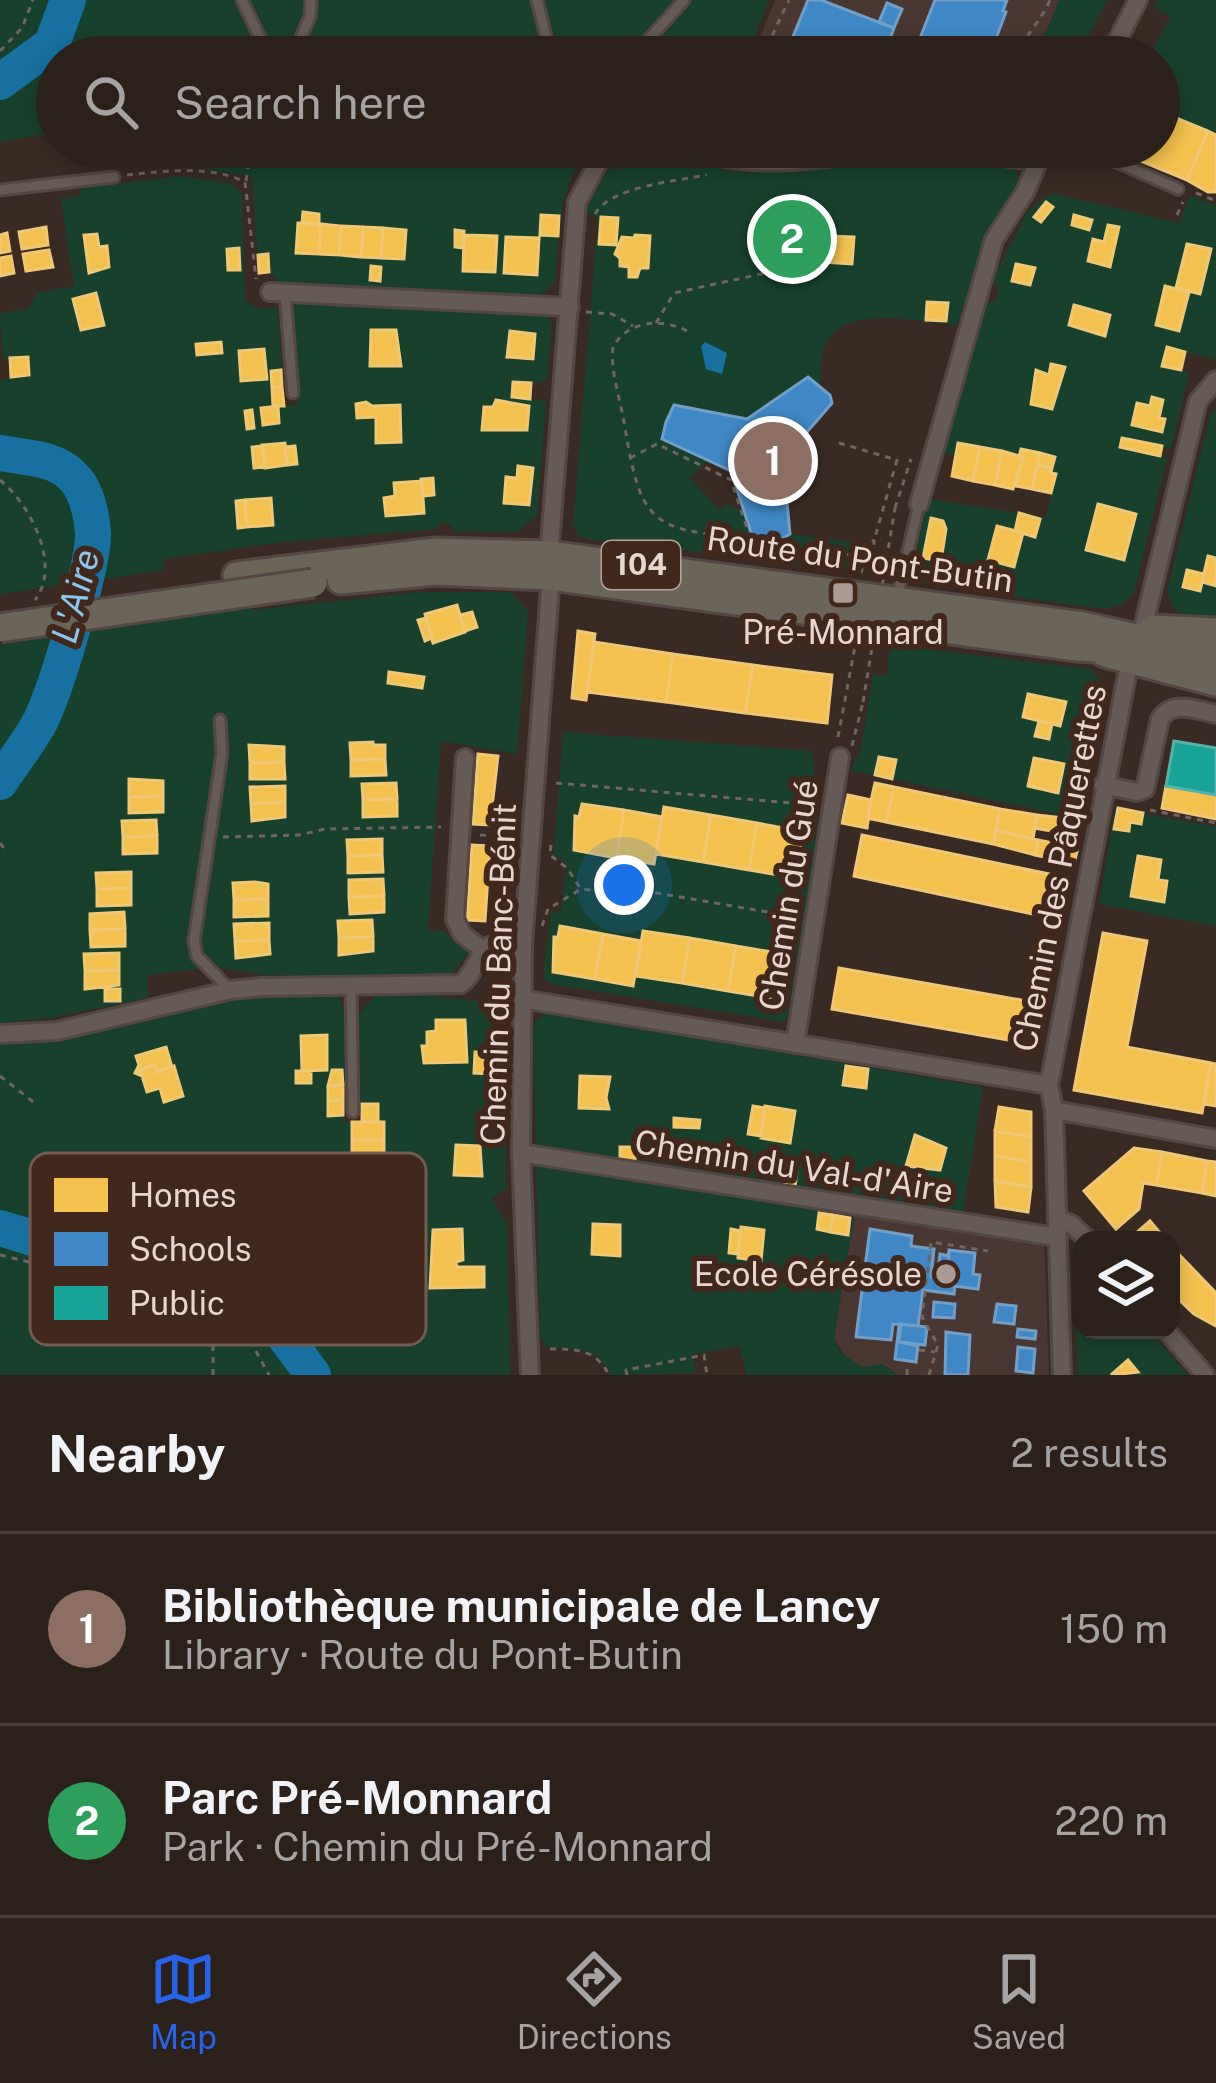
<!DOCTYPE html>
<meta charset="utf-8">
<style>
:root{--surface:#2c201b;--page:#342824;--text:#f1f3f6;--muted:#a6a3a3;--line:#483e3a;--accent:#2563eb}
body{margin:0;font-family:"Public Sans",sans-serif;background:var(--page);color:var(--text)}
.controls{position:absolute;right:36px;bottom:36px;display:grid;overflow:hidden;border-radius:24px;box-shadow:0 6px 18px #0003}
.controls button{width:108px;height:108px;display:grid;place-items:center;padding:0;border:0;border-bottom:3px solid var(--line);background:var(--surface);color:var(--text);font:60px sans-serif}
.you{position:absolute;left:624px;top:885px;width:42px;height:42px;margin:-30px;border:9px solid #fff;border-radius:50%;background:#1a73e8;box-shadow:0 0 0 18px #1a73e833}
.badge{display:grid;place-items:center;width:78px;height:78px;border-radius:50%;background:var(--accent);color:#fff;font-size:39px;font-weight:700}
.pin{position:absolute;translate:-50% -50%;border:6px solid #fff;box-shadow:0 3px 12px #0006}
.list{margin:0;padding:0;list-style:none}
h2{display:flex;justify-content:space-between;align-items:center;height:156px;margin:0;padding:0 48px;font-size:51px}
h2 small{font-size:39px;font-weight:400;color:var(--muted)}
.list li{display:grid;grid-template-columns:78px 1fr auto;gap:36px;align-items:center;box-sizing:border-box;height:192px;padding:0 48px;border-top:3px solid var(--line)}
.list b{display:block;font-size:45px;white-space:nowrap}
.list p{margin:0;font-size:39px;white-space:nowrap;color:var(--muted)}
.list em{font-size:39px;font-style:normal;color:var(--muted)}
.icon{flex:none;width:66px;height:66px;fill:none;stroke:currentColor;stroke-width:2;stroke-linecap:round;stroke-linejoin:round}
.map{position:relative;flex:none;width:1216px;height:1375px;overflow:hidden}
.search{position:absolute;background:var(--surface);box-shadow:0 6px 18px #0003;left:36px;right:36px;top:36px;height:132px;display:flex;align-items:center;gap:30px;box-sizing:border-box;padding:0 42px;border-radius:66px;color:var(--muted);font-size:45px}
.sheet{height:540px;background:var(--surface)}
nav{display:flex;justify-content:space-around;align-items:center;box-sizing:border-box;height:168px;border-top:3px solid var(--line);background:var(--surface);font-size:33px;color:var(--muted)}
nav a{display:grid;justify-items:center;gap:6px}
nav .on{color:var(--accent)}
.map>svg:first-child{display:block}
.education{fill:#4a3732}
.green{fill:#17412d}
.water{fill:#17709f}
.homes{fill:#f2c14e;stroke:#efc775;stroke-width:3}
.schools{fill:#3f88c5;stroke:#729fc8;stroke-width:3}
.public{fill:#17a398;stroke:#56b2a8;stroke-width:3}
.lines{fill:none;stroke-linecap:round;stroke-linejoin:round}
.river{stroke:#17709f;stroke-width:36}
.lane-casing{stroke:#544642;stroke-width:15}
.street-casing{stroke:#544642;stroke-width:22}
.primary-casing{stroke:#544642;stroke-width:33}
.path{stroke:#706661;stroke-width:3;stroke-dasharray:6 6;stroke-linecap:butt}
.lane{stroke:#655a55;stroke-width:9}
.street{stroke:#655a55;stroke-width:16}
.primary{stroke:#6b6458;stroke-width:27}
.primary-bridge-casing{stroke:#544642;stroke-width:33;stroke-linecap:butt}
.path-bridge{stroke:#706661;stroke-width:3;stroke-dasharray:6 6;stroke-linecap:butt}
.primary-bridge{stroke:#6b6458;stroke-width:27}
.poi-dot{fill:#ab9a93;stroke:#42271c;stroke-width:4.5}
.labels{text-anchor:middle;stroke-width:12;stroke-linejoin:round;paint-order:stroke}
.shield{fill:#42271c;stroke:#b6a299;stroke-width:3}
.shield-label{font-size:30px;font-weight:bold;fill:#e8d6cf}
.street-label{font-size:33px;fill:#e8d6cf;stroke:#42271c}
.poi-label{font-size:33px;fill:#e8d6cf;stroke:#42271c}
.water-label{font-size:36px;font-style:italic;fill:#89c7f1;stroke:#42271c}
.key{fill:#42271c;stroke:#745c52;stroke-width:3}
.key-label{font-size:33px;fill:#e8d6cf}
</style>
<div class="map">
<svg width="1216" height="1375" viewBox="0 0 1216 1375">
<rect width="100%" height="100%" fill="#3a2a24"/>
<path class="education" d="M775 0H1059L1047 31 1022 57H752Z
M855 1211 1044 1239 1049 1375H898L882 1364 863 1368 847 1359 834 1338Z"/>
<path class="green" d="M0 0H769L746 57H57V132L0 142Z
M1059 0H1107L1078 57H1022L1047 31Z
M1158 0H1216V135L1159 111V57H1132L1139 43 1153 50 1170 16 1154 7Z
M177 147H591C557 186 559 232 555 282L539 296 279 282 269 272 259 273 252 177 185 166Z
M666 151 723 170 750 173 879 159 947 158 1015 167 1019 183 983 249 957 325C919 322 840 302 824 348 820 359 821 375 820 387L808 377 747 419 674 405 662 439 708 460 690 478 719 510 726 504 744 511 754 541 790 534 864 544 855 571 589 539 579 536 573 526 598 217 586 213C599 173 622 148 666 151Z
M181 176 230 183 242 193 245 300 256 308H278L284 406 298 404 290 310 299 301 545 314 552 322 547 381 531 382 530 399 546 401 537 515 517 532 455 531 448 523H440L436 529 283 542 163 559 164 570 0 594V381L11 377 10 359 3 358 0 313 28 309 37 293 74 286 61 199 80 196 79 188Z
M1051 193 1179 223 1190 195 1216 206V359L1185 352 1180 371 1189 373 1171 448 1162 447 1160 456 1167 458 1134 593 1122 604 1105 609 928 585 914 565 927 499 1046 517 1057 475 1051 473 1054 456 1021 450 1019 455 959 443 956 456 942 453 985 303 996 301 999 290 993 279 1028 211Z
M1216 408V617L1187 616 1173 608 1167 591 1210 416Z
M421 592H511L528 611 517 754 441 741 428 930 445 931 454 943 462 938 469 952 448 978 265 975 214 967 147 975 148 998 52 1018 0 1023V645L251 607 252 610Z
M890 645 1090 669 1103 685 1082 819 850 770 861 749 873 674 887 676Z
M563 732 812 751 820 833 786 1022 550 984 543 977 551 913 561 910 567 865 554 854Z
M1115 808 1216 827V926L1099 904Z
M424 995 502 1004 506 1189 492 1198 507 1224 510 1375H0V1042L60 1038 248 998 338 996 345 1014 346 1085 328 1086V1115H343L344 1122H361L359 1014 375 996Z
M547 1012 983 1087 962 1218 536 1150 533 1031 535 1022Z
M536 1162 821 1206 817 1229 847 1234 850 1218 854 1219 834 1338 840 1352 862 1367 882 1364 898 1375H746L740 1346 693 1354 695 1373 610 1375C599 1344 572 1350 545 1346L540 1337Z
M1075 1244 1081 1251V1330H1149L1188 1375H1078L1072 1246Z"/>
<path class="water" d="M705 342 727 353 722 374 706 369 701 346Z"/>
<path class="homes" d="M1159 111 1208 131 1187 180 1107 147H1159Z
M1208 131 1216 135V192H1208L1187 180Z
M95 147H115L119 162 97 156Z
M115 147H130L133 157 119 160Z
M1046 202 1053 207 1041 222 1034 217Z
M303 212 319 214V224L302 223Z
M541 215 559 216 558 236 540 235Z
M1074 215 1092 220 1089 230 1072 225Z
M601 217 618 218 616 245 599 244Z
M298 223 321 224 319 254 296 253Z
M321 224 341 226 339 255 319 254Z
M1108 225 1119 227 1110 267 1088 261 1093 239 1104 242Z
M341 226 363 227 361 257 339 255Z
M46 227 48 245 22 249 19 232Z
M363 227 383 228 381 258 361 257Z
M383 228 406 230 404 259 381 258Z
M455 230 464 231 463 248 455 247Z
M7 233 10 251 0 253V235Z
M97 234 99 247 107 246 109 267 89 273 84 235Z
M464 235 497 236 495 272 463 271Z
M635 235 650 236 648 268H640L637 277H629V267L620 266V258L615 254 622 237 634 238Z
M824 236 854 237 852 264 823 262Z
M506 237 539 238 537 275 504 273Z
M811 238H824L823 260 810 259Z
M1187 244 1211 249 1200 294 1176 288Z
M239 248 240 270H228L227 249Z
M49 250 53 267 26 271 23 254Z
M268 254 269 272 259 273 258 255Z
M11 256 14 273 0 276V258Z
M1016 264 1035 268 1030 285 1012 281Z
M371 266 381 267 380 281 370 280Z
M1165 286 1189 292 1179 331 1156 325Z
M96 293 104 325 81 330 73 299Z
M927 302 948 303 946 321 926 320Z
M1074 305 1110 315 1105 336 1069 325Z
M371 330H396L401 366H370Z
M510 331 535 334 533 359 507 357Z
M221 342 222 353 197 355 196 344Z
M1167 347 1185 352 1181 370 1162 366Z
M264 349 267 379 241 381 239 351Z
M28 357 29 375 11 377 10 358Z
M1051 364 1065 367 1052 409 1031 404 1036 370 1049 375Z
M281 370 282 387 272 388 271 371Z
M513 382 531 383 530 399 512 397Z
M282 387 284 406H273L272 388Z
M1152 397 1163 400 1159 418 1165 419 1162 432 1132 425 1137 403 1150 406Z
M496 400 529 406 527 430H482L484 407H493Z
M366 402 372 406 400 405 401 442 376 443V417L357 418 356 404Z
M278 406 279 423 263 425 261 408Z
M252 410 254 428 247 429 245 411Z
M1122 438 1162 446 1160 456 1120 447Z
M285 443 287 465 265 468 262 445Z
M958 443 980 447 973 481 952 476Z
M263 446 265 467 254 468 252 447Z
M295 446 297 464 287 465 285 447Z
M980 447 1002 451 995 485 973 481Z
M1021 449 1040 453 1032 489 1016 486 1023 457H1019Z
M1002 451 1023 457 1013 489 995 485Z
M1040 453 1055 457 1052 468 1037 465Z
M1037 465 1052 468 1051 473 1056 474 1051 493 1032 489Z
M518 466 533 468 529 505 504 503 506 477 517 478Z
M433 478 434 495 423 496 421 479Z
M422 481 424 513 386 516 384 498 395 496 394 483Z
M271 498 273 525 247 527 245 500Z
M245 500 247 527 238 528 236 501Z
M1098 504 1136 514 1124 560 1086 550Z
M1019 513 1040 519 1035 537 1015 531Z
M931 518 943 521 946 529 941 561 923 558Z
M997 526 1023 533 1014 567 988 560Z
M1208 556 1216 558V586L1202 582Z
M1187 570 1204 574 1200 591 1183 587Z
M457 605 465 632 433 643 425 614Z
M472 612 477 627 465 631 460 615Z
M426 618 432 638 425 641 418 620Z
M578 631 595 634 586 700 572 698Z
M594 642 673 654 666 702 587 692Z
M673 654 753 665 745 713 666 702Z
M753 665 832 675 827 723 745 713Z
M389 672 424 677 422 688 388 683Z
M1028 694 1066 702 1060 726 1023 717Z
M1039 721 1052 724 1049 739 1035 736Z
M373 742V745H385V759L351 760 350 743Z
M249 745 284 747V762L250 763Z
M478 754 498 756 490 825 473 824Z
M879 757 896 760 892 779 875 775Z
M1034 758 1064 764 1058 793 1028 786Z
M385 759 386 775 351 776V760Z
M284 762 285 779H250V763Z
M129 779 163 781V796L129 797Z
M396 783 397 799 363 800 362 784Z
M875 783 894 787 886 822 867 818Z
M285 786V802L251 804 250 787Z
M1166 786 1216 795V819L1162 808Z
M894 787 1000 809 993 844 886 822Z
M848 795 871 800 867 828 842 823Z
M163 796V812L129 813V797Z
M397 799V816L363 817V800Z
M285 802V817L252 821 251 804Z
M582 804 624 810 616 858 574 850 575 816 579 817Z
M664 807 711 815 703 862 656 854Z
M1118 808 1143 813 1141 824 1130 822 1129 831 1114 829Z
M1000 809 1037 815 1033 839 996 830Z
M624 810 662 817 654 864 616 858Z
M711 815 757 823 749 870 703 862Z
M1037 815 1083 820 1080 836 1034 828Z
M156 820 157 836 123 837 122 821Z
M757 823 799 831 797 843 801 844 791 877 749 870Z
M996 830 1038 840 1035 855 993 844Z
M862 835 1049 874 1042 916 854 876Z
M157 836V853L123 854V837Z
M382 839V855L348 856 347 840Z
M1038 840 1078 848 1074 863 1035 855Z
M472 845 490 846 485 921 467 920Z
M382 855 383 872 348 873V856Z
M1138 856 1161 860 1158 880 1167 881 1164 902 1131 896Z
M131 872V888L97 889 96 873Z
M383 879 384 896 349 897V880Z
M255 882 268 884V899L234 900 233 883Z
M131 888V905L97 906V889Z
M384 896V912L350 914 349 897Z
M268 899V916L234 917V900Z
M124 912 125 929 90 930V914Z
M372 920 373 937 339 938 338 921Z
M269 923V940L235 941 234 924Z
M560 926 603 934 595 979 553 972 554 937H558Z
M125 929V946L91 947 90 930Z
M643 931 690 938 682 983 636 976Z
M1103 933 1147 941 1127 1047 1211 1063 1202 1113 1074 1090Z
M603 934 641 941 633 986 595 979Z
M373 937V951L339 955V938Z
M690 938 736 946 728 991 682 983Z
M269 940 270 954 236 958 235 941Z
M736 946 778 953 777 984 773 983 770 998 728 991Z
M119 953V970L85 971 84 954Z
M839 968 1027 1001 1019 1042 832 1009Z
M119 970V985L85 989V971Z
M105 989H120V1001H105Z
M436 1020H465L467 1062 424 1063 422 1046H427V1032L436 1031Z
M327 1035V1070L302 1071 301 1036Z
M166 1047 172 1067 157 1072 154 1065 140 1070 142 1076 135 1073 139 1065 136 1056Z
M475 1052H492V1074L474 1073Z
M1211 1063 1216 1064V1106L1204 1104Z
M154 1065 157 1072 174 1066 183 1096 164 1102 160 1088 147 1092 140 1070Z
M846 1066 868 1069 866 1088 843 1085Z
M332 1070H342L343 1085 328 1086Z
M296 1071H311V1083H296Z
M580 1076 610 1077 606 1098 609 1109 579 1108Z
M343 1085V1100L328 1101V1086Z
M343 1100V1115L328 1116V1101Z
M362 1104H378V1122H362Z
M753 1106 765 1108 761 1136 748 1134Z
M765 1106 795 1111 790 1143 761 1138Z
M999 1107 1031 1112V1137L995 1131Z
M674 1118 700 1120 699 1128 674 1127Z
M352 1122H384V1140H352Z
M995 1131 1031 1137V1162L995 1156Z
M915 1135 946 1148 940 1170 906 1166Z
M352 1140H384V1158L352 1159Z
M456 1145 480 1146 482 1176 454 1175Z
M620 1147H635V1163H620Z
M1134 1148 1162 1152 1156 1185 1143 1183 1139 1209 1116 1229 1084 1191Z
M1162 1152 1207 1161 1202 1193 1156 1185Z
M995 1156 1031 1162V1187L995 1181Z
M1207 1161 1216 1162V1196L1202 1193Z
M786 1169 797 1171 795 1187 784 1185Z
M995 1181 1031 1187 1028 1212 996 1207Z
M819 1213 833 1215 830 1232 817 1229Z
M833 1215 850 1218 848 1235 830 1232Z
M1150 1221 1166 1240H1128Z
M593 1224 620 1225V1256L592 1254Z
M741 1227 764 1230 761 1261 738 1258Z
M462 1229 463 1260 456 1262 457 1267H484V1287L430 1288 433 1230Z
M731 1229 741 1231 738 1254 729 1253Z
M1171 1246 1216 1293V1326L1194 1314 1171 1292Z
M1128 1360 1138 1372 1113 1375 1112 1374Z"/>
<path class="schools" d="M808 0H821L894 28 883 57H824L790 44Z
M935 0H1007L1003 11 1006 12 989 57 913 56Z
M887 3 902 9 894 28 879 22Z
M808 377 830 395 832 403 789 453 784 470 790 534 780 540 754 542 731 471 662 439 666 422 674 405 747 419Z
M870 1229 912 1236 911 1246 934 1249 931 1277 946 1279 945 1285 955 1286 954 1294 923 1290 918 1326 893 1324 891 1340 856 1337Z
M949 1250 975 1253 973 1274 980 1275 978 1289 945 1285Z
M940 1254 949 1256 946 1279 937 1278Z
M934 1302 955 1304 954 1318 933 1317Z
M997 1304 1016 1306 1014 1324 994 1322Z
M901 1324 927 1327 925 1345 899 1342Z
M899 1326V1342L918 1346 916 1362 895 1359Z
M1018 1329 1036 1331 1035 1339 1017 1337Z
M946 1332 970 1335 968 1375H945Z
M1018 1347 1035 1349 1033 1373 1016 1371Z"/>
<path class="public" d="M1174 741 1216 748V795L1166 786Z"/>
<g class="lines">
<path class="river" d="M0 82 52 44 68 0
M0 453C27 458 58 457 76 480 87 493 92 516 93 533 94 566 56 688 41 720 30 741 13 762 0 782
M0 1228 232 1300 282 1333 313 1375"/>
<g class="lane-casing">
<path id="lane" d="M242 0 261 40 280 52 299 42 310 17 311 0
M537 0 551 57
M633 57 684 0
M578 147 593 169
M1082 147 1178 189
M0 190 114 177
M285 293 293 393
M897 598 919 504
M220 720 222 753 194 941 197 956 228 988
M351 986 353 1112"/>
</g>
<g class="street-casing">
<path id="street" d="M1109 57 1138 0
M686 147C765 179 854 148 937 148 972 148 1005 161 1039 160
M270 292 570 307
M919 504 994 240 1025 192 1039 160 1061 147
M549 555 577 202 599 161 619 147
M1143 628 1198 401 1216 380
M465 758 455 919 462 934 483 950
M1103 785 1137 792 1145 789 1160 719C1173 699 1196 710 1216 714
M522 999 1049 1085
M0 1034 57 1031 231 990 261 987 461 984C475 974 475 957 489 946L523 944
M795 1044 840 757
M1054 1110 1216 1139
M521 1153 1057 1237
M1057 1219 1071 1224 1088 1240
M1166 1330 1205 1375
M530 1375 521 1153 523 944 551 576
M1062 1375 1054 1110 1049 1085 1130 659"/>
</g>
<g class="primary-casing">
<path id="primary" d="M237 576 436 552 549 555 1083 626 1216 656
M341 580 436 571 551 576 1077 647 1125 650
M1153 629 1216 632
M1105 653 1216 682"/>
</g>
<path class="path" d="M0 51 22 28 33 0
M762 57 789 0
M1016 57C1025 35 1041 21 1050 0
M127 175C164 171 212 165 245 182L256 279
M246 181 251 147
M1196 193 1216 201
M595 214C611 186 677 181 707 175
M1177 215 1183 202
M586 312 612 314 633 326
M656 323 674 293 802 265
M687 331C662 318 628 320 613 347 610 371 620 398 624 422 640 517 646 534 750 536L755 548 762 547
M839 443 897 460 874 541
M630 458 657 444 731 480 749 534
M0 480C30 504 62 565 35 600
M895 508 911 459
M763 559 762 547 777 544 784 560 866 553
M861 573 870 540 874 541V567L885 569
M838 737 856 641
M852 746 863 702
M556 783 815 805
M1150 810 1216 823
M480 835 512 837
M223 837 299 835 325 829 441 827
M0 843 3 847 0 852
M551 845 550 855 567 868 581 889
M542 926 548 909 581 889 635 895 645 891 797 917
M0 1076 36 1104
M0 1255 117 1283 163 1300 213 1332 232 1322 252 1344 269 1375
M550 1349C576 1349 596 1349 609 1375
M919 1350 935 1352
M213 1375V1334
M627 1375 626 1370 704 1355 707 1375
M907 1375V1365
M929 1375 938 1345 922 1317 931 1242 988 1251"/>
<use href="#lane" class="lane"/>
<use href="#street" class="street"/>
<use href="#primary" class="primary"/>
<g class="primary-bridge-casing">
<path id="primary-bridge" d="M0 628 313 583"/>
</g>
<path class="path-bridge" d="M863 702 895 508"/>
<use href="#primary-bridge" class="primary-bridge"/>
</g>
<g class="poi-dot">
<rect x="831" y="581" width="24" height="24" rx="6"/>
<circle cx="946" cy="1274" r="12"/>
</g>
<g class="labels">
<rect class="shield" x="602" y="541" width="78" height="48" rx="9"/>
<g class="shield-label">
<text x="641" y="575">104</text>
</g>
<g class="street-label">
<text transform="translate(860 559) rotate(8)" y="12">Route du Pont-Butin</text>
<text transform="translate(1059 868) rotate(-79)" y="12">Chemin des Pâquerettes</text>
<text transform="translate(788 895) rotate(-81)" y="12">Chemin du Gué</text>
<text transform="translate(498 974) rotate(-88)" y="12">Chemin du Banc-Bénit</text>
<text transform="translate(794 1166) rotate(9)" y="12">Chemin du Val-d'Aire</text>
</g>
<g class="poi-label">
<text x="843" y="644">Pré-Monnard</text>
<text x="922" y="1286" text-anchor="end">Ecole Cérésole</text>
</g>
<g class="water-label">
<text transform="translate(75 596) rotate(-75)" y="13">L'Aire</text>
</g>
</g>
<rect x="30" y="1153" width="396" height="192" rx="18" class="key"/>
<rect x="54" y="1178" width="54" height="34" fill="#f2c14e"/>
<rect x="54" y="1232" width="54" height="34" fill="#3f88c5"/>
<rect x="54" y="1286" width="54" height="34" fill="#17a398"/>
<g class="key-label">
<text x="129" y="1207">Homes</text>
<text x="129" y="1261">Schools</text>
<text x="129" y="1315">Public</text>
</g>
</svg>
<div class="controls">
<button><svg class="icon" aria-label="layers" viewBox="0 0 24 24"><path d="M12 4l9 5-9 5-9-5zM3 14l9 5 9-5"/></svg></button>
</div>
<div class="you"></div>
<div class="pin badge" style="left:773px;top:461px;background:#8d6e63">1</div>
<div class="pin badge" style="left:792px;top:239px;background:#2e9e5b">2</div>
<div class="search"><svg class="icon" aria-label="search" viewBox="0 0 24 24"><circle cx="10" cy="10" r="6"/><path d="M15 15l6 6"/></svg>Search here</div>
</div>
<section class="sheet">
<h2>Nearby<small>2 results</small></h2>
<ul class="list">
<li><span class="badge" style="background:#8d6e63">1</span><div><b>Bibliothèque municipale de Lancy</b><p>Library · Route du Pont-Butin</p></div><em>150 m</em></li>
<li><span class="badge" style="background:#2e9e5b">2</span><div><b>Parc Pré-Monnard</b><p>Park · Chemin du Pré-Monnard</p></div><em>220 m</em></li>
</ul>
</section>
<nav>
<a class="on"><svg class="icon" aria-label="map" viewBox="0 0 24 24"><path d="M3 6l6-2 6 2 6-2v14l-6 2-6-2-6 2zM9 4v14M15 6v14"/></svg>Map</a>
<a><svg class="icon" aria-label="directions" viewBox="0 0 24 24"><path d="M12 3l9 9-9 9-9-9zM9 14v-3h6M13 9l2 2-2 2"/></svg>Directions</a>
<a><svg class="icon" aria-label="saved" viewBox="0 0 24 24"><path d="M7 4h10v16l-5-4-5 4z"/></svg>Saved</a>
</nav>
